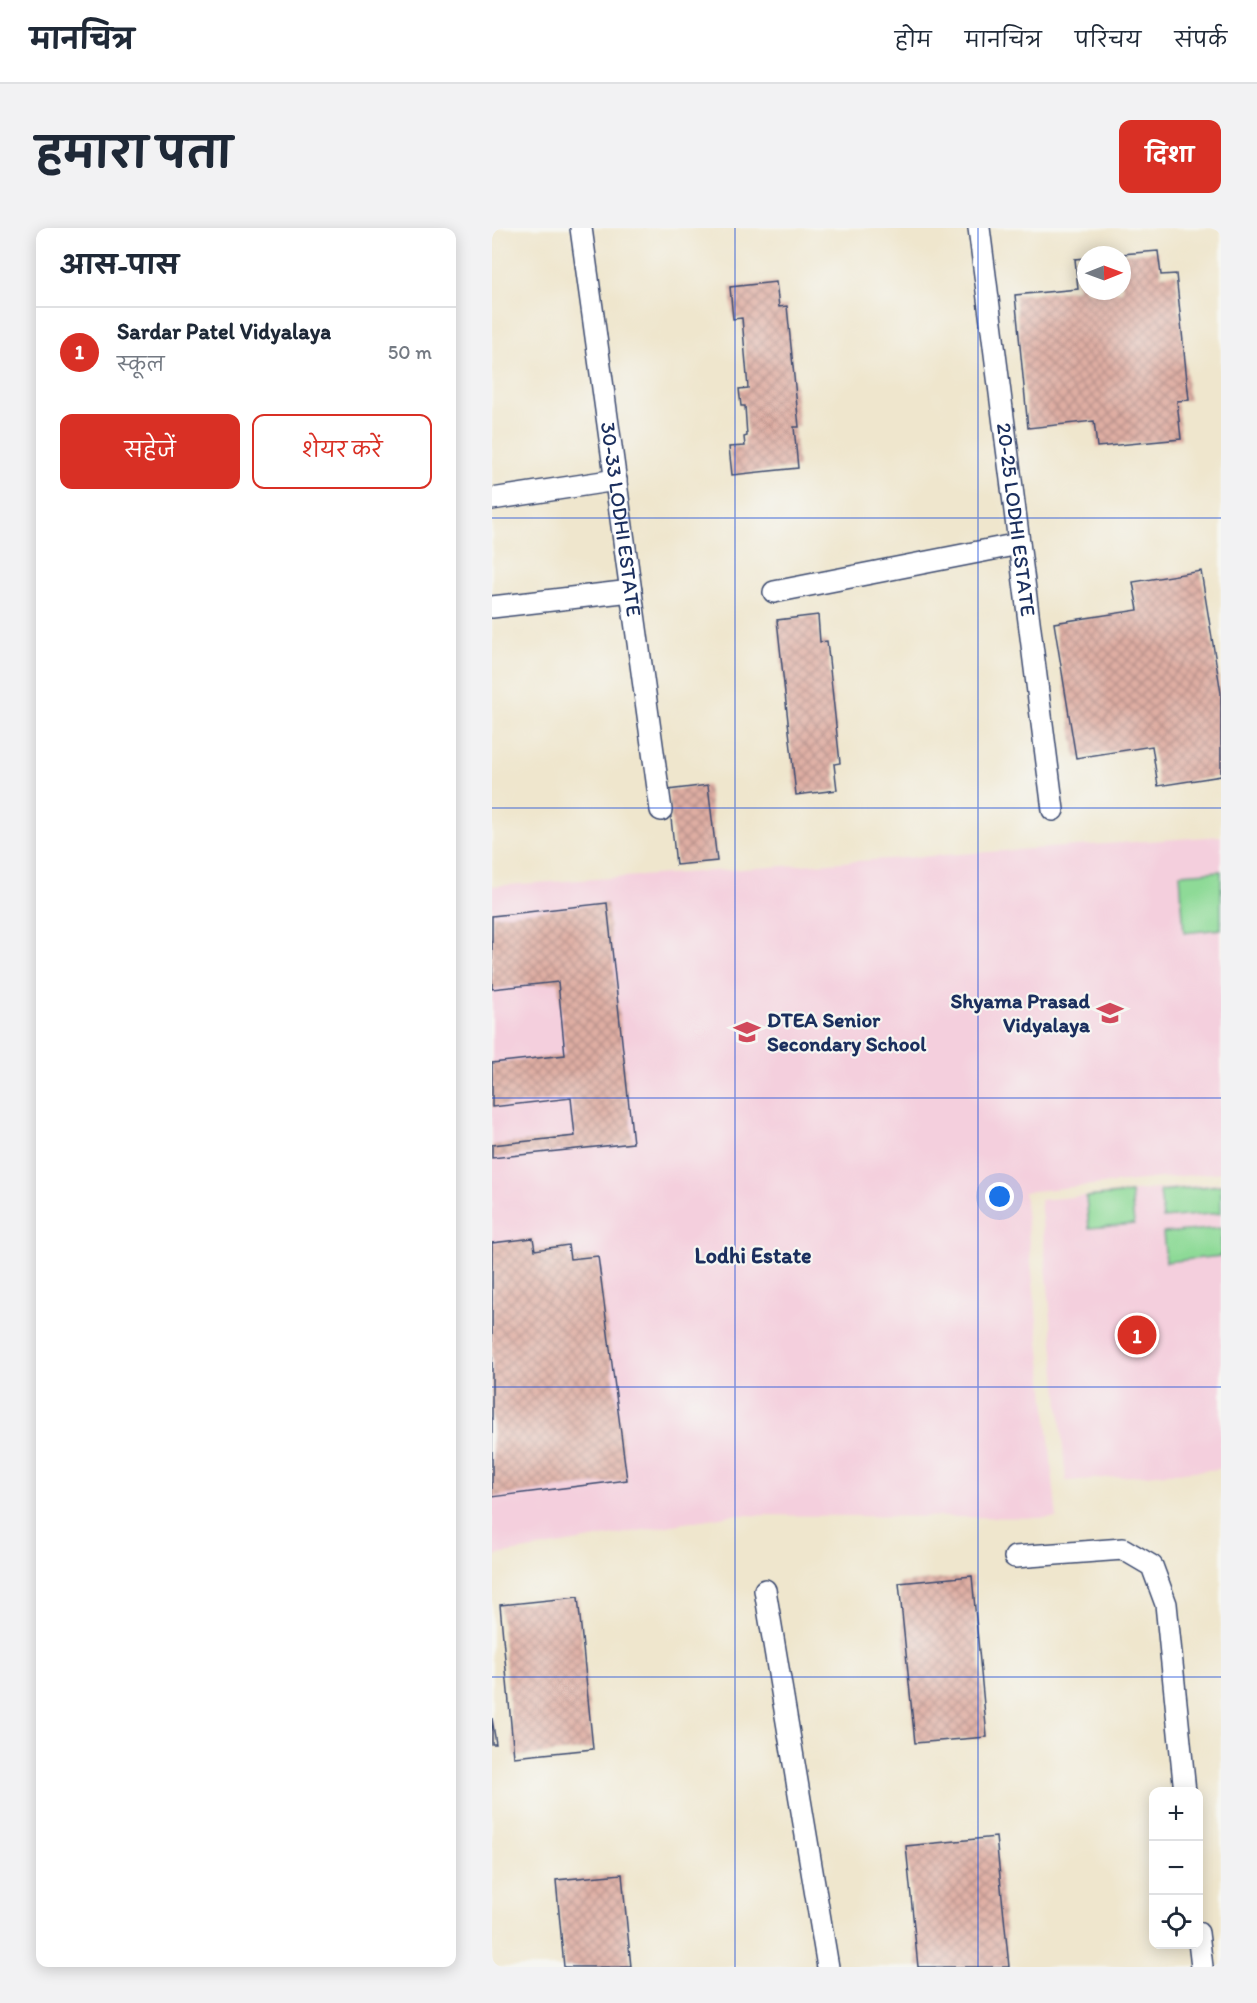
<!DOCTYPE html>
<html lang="hi">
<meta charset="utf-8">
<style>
:root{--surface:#fff;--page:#f2f2f3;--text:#1f2937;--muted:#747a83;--line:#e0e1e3;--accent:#d93025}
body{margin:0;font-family:Itim,"Playpen Sans Deva",sans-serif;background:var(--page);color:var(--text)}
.controls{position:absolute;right:18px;bottom:18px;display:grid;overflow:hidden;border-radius:12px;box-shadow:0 3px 15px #0003}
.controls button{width:54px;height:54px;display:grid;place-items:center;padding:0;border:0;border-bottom:2px solid var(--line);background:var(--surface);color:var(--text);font:30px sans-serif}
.compass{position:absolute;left:585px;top:18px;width:54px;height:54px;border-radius:50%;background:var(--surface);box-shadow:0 3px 15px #0003;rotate:89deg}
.you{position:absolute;left:508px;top:969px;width:21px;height:21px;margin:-15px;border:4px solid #fff;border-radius:50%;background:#1a73e8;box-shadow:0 0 0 9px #1a73e833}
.badge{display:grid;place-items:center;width:39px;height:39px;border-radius:50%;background:var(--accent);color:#fff;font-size:20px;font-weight:700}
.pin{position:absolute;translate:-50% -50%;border:3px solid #fff;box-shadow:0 2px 6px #0006}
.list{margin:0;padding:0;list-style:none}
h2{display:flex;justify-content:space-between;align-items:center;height:78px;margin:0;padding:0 24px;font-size:26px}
h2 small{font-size:20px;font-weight:400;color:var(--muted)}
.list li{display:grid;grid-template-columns:39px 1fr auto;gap:18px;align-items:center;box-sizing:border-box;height:90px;padding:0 24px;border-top:2px solid var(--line)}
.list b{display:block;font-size:22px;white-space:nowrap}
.list p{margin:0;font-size:20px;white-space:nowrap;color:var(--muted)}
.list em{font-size:20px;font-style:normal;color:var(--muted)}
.actions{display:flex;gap:12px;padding:18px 24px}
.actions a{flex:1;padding:14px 0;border:2px solid var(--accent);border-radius:12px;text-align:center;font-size:21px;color:var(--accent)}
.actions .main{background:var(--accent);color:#fff}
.icon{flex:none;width:33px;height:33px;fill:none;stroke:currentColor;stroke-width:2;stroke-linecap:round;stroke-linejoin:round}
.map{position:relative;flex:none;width:729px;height:1739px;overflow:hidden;border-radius:12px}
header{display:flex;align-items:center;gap:36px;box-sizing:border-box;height:84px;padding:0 30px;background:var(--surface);border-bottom:2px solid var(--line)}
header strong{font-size:28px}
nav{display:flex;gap:33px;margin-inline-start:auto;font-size:21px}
.intro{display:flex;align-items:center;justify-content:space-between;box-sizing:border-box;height:144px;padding:0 36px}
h1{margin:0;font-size:42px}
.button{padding:15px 27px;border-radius:12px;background:var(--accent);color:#fff;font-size:21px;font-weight:700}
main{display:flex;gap:36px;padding:0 36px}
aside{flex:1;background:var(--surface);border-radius:12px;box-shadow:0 3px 15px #0003}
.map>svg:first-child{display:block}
.built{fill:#f4cfdd}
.grass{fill:#8eda97;stroke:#54847a;stroke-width:1.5}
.building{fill:url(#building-cross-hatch)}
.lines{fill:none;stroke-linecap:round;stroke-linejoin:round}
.street-casing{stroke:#3b4a6f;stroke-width:24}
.street{stroke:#fff;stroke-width:21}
.grid{fill:none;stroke:#1d4ed8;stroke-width:1.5;stroke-opacity:0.55}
.labels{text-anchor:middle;stroke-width:4.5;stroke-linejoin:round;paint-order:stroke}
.street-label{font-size:21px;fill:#1b2f5e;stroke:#f6f6f2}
.poi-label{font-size:21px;font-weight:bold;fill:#1b2f5e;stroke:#f6f6f2;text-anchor:end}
.neighbourhood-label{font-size:22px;font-weight:bold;fill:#1b2f5e;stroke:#f6f6f2}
</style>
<header>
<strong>मानचित्र</strong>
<nav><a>होम</a><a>मानचित्र</a><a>परिचय</a><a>संपर्क</a></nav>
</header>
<div class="intro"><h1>हमारा पता</h1><a class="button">दिशा</a></div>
<main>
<aside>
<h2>आस-पास<small></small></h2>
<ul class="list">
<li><span class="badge">1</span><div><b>Sardar Patel Vidyalaya</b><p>स्कूल</p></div><em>50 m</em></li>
</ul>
<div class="actions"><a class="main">सहेजें</a><a>शेयर करें</a></div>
</aside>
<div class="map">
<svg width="729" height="1739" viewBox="0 0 729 1739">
<defs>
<pattern id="building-cross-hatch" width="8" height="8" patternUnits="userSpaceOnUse" patternTransform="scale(1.5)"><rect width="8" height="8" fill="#dfaea3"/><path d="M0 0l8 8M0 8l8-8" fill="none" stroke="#b48e88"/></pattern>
</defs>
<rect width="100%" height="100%" fill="#f6f6f2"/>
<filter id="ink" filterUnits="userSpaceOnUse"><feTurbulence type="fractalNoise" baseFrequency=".0167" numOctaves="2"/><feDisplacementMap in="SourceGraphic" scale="12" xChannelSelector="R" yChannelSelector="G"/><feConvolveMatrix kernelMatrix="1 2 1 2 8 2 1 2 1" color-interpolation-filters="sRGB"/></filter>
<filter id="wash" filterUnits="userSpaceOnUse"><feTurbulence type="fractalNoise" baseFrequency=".008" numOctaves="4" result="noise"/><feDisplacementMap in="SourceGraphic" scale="24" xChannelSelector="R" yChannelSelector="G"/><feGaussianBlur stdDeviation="1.35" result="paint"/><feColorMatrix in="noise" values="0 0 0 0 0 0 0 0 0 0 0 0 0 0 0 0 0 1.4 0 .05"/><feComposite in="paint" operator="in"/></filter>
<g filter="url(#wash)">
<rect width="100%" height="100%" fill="#efe6cd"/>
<path class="built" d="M729 608V944L532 964 565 1290 240 1287 0 1328V658Z
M729 955V1241L574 1253 548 972Z"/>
<path class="grass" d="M729 643V701L692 705 688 646Z
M729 957V985L671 990 668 963Z
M639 965 642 996 597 1000 594 969Z
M729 1000V1028L674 1034 671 1005Z"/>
<g id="blocks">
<path class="building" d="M666 23 669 47 684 46 697 172 685 173 689 211 605 219 602 193 536 200 523 67 586 61 583 31 594 30V63H630V26Z
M284 54 287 79 295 78 307 199H302L306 240 240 247 237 219 253 218 252 209 255 208 253 178H249L247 161 256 160 250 90 241 91 238 59Z
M709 343 729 465V548L666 558 660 518 584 530 562 395 646 382 641 354Z
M326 387 328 414 335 413 348 535 342 536 345 562 304 567 285 392Z
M216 557 225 633 184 637 176 562Z
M115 675 141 915 0 930V917L83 908 79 870 0 879V835L73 827 66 754 0 761V688Z
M41 1010 43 1022 76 1017 78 1031 106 1028 135 1252 0 1269V1015Z
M480 1348 495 1509 423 1515 407 1355Z
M86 1369 101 1521 22 1529 8 1377Z
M0 1490 4 1516H0Z
M504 1609 517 1739H426L414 1618Z
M130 1646 139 1739H72L64 1652Z"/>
</g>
</g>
<g filter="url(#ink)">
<use href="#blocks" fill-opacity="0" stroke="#3b4a6f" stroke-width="1.5"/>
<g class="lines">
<g class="street-casing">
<g id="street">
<path id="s1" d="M89 0 169 582"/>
<path id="s2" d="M487 0 561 582"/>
<path d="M0 271 124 252"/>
<path d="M282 364 527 316"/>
<path d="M0 379 139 363"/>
<path d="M523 1329 631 1321 660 1338 674 1376 693 1564"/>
<path d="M273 1362 336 1739"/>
<path d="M706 1705 710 1739"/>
</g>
</g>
<use href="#street" class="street"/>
</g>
</g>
<path class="grid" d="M243 0V1739M486 0V1739M0 290H729M0 580H729M0 870H729M0 1159H729M0 1449H729"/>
<defs>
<g id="school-bare" transform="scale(2.07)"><path d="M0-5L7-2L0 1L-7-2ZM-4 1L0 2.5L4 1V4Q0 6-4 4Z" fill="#d1495b" stroke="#f6f6f2" stroke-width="2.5" paint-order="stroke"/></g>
</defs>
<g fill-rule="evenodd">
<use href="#school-bare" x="618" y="785"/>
<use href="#school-bare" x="255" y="804"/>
</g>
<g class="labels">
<g class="street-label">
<text dy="7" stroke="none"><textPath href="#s1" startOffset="294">30-33 LODHI ESTATE</textPath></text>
<text dy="7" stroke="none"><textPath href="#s2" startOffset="294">20-25 LODHI ESTATE</textPath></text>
</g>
<g class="poi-label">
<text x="598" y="780">Shyama Prasad<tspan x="598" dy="24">Vidyalaya</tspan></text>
<text x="275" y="799" text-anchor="start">DTEA Senior<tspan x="275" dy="24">Secondary School</tspan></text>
</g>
<g class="neighbourhood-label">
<text x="261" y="1035">Lodhi Estate</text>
</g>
</g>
</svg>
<div class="controls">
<button>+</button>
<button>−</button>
<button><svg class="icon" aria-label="locate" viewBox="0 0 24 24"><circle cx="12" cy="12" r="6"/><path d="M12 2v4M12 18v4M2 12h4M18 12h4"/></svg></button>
</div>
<svg class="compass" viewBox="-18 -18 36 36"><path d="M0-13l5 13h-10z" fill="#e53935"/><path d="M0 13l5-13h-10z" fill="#747a83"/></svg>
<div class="you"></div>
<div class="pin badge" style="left:645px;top:1107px">1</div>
</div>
</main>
